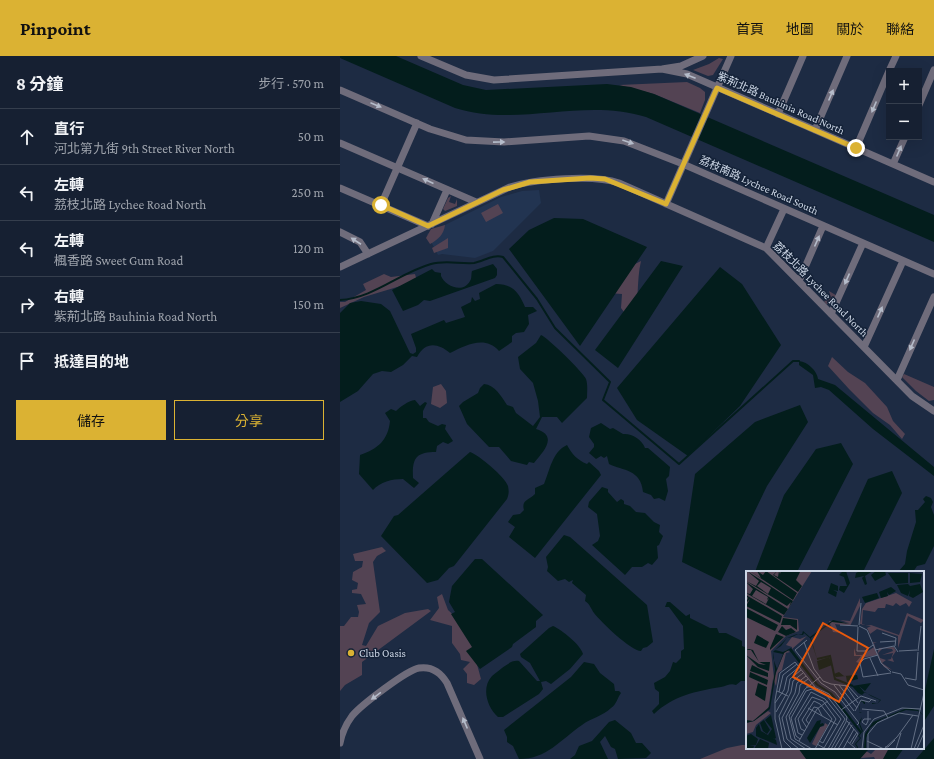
<!DOCTYPE html>
<html lang="zh-TW">
<meta charset="utf-8">
<style>
:root{--surface:#162032;--page:#1f283a;--text:#f1f3f6;--muted:#9ea3ac;--line:#353e4d;--accent:#dbb233}
body{margin:0;font-family:"Crimson Pro","Noto Sans TC",serif;background:var(--page);color:var(--text)}
.controls{position:absolute;right:12px;top:12px;display:grid;overflow:hidden;border-radius:0px;box-shadow:0 4px 16px #0002}
.controls button{width:36px;height:36px;display:grid;place-items:center;padding:0;border:0;border-bottom:1px solid var(--line);background:var(--surface);color:var(--text);font:20px sans-serif}
.stop{position:absolute;width:12px;height:12px;margin:-9px;border:3px solid #dbb233;border-radius:50%;background:#fff}
.stop.end{background:#dbb233;border-color:#fff;box-shadow:0 1px 4px #0008}
.list{margin:0;padding:0;list-style:none}
h2{display:flex;justify-content:space-between;align-items:center;height:52px;margin:0;padding:0 16px;font-size:17px}
h2 small{font-size:13px;font-weight:400;color:var(--muted)}
.list li{display:grid;grid-template-columns:26px 1fr auto;gap:12px;align-items:center;box-sizing:border-box;height:56px;padding:0 16px;border-top:1px solid var(--line)}
.list b{display:block;font-size:15px;white-space:nowrap}
.list p{margin:0;font-size:13px;white-space:nowrap;color:var(--muted)}
.list em{font-size:13px;font-style:normal;color:var(--muted)}
.actions{display:flex;gap:8px;padding:12px 16px}
.actions a{flex:1;padding:9px 0;border:1px solid var(--accent);border-radius:0px;text-align:center;font-size:14px;color:var(--accent)}
.actions .main{background:var(--accent);color:#111}
.icon{flex:none;width:22px;height:22px;fill:none;stroke:currentColor;stroke-width:2;stroke-linecap:round;stroke-linejoin:round}
.map{position:relative;flex:none;width:594px;height:703px;overflow:hidden}
header{display:flex;align-items:center;gap:24px;box-sizing:border-box;height:56px;padding:0 20px;background:var(--accent);color:#111}
header strong{font-size:19px}
nav{display:flex;gap:22px;margin-inline-start:auto;font-size:14px}
main{display:flex}
aside{flex:1;background:var(--surface)}
.map>svg:first-child{display:block}
.built{fill:#223451}
.green{fill:#534353}
.water{fill:#031d1c}
.lines{fill:none;stroke-linecap:round;stroke-linejoin:round}
.stream{stroke:#031d1c;stroke-width:2}
.minor{stroke:#6f6c7b;stroke-width:7}
.oneway{fill:#b5bcca}
.route{stroke:#dbb233;stroke-width:5}
.poi-dot{fill:#dbb233;stroke:#142238;stroke-width:1.5}
.labels{text-anchor:middle;stroke-width:3;stroke-linejoin:round;paint-order:stroke}
.street-label{font-size:11px;fill:#ccd6e5;stroke:#142238}
.poi-label{font-size:11px;fill:#ccd6e5;stroke:#142238;text-anchor:start}
.inset-river{fill:none;stroke:#031d1c;stroke-width:2}
.inset-road{fill:none;stroke:#636f84;stroke-width:1}
.view{fill:#e8590c;fill-opacity:0.15;stroke:#e8590c;stroke-width:2}
.inset-edge{fill:none;stroke:#ccd6e5;stroke-width:2}
</style>
<header>
<strong>Pinpoint</strong>
<nav><a>首頁</a><a>地圖</a><a>關於</a><a>聯絡</a></nav>
</header>
<main>
<aside>
<h2>8 分鐘<small>步行 · 570 m</small></h2>
<ul class="list">
<li><svg class="icon" aria-label="ahead" viewBox="0 0 24 24"><path d="M12 20V5M6 11l6-6 6 6"/></svg><div><b>直行</b><p>河北第九街 9th Street River North</p></div><em>50 m</em></li>
<li><svg class="icon" aria-label="left" viewBox="0 0 24 24"><path d="M17 20v-9H6M10 6l-5 5 5 5"/></svg><div><b>左轉</b><p>荔枝北路 Lychee Road North</p></div><em>250 m</em></li>
<li><svg class="icon" aria-label="left" viewBox="0 0 24 24"><path d="M17 20v-9H6M10 6l-5 5 5 5"/></svg><div><b>左轉</b><p>楓香路 Sweet Gum Road</p></div><em>120 m</em></li>
<li><svg class="icon" aria-label="right" viewBox="0 0 24 24"><path d="M7 20v-9h11M14 6l5 5-5 5"/></svg><div><b>右轉</b><p>紫荊北路 Bauhinia Road North</p></div><em>150 m</em></li>
<li><svg class="icon" aria-label="arrive" viewBox="0 0 24 24"><path d="M6 21V4h12l-3 4 3 4H6"/></svg><div><b>抵達目的地</b></div></li>
</ul>
<div class="actions"><a class="main">儲存</a><a>分享</a></div>
</aside>
<div class="map">
<svg width="594" height="703" viewBox="0 0 594 703">
<rect width="100%" height="100%" fill="#1d2b43"/>
<path class="built" d="M199 134 201 147 153 195 135 202 102 198 98 199 87 178 161 141 182 135Z"/>
<path class="green" d="M379 2 383 3 373 19 368 20 353 14 369 8Z
M347 26 360 32 365 36V44L360 57 314 38 279 29Z
M111 140 109 146 115 148 117 143V150L105 155 103 153 108 142Z
M158 148 163 157 146 166 141 157Z
M105 169C104 178 98 184 90 188L86 182 91 173Z
M108 182V192L94 197 92 192Z
M301 205C296 226 300 247 292 267L281 252 282 238 268 237 277 217Z
M44 218 51 221 75 218 77 225 24 241 0 252V246H5L26 234 23 228Z
M489 235 499 241 496 247 486 248 484 245 491 242Z
M492 301 508 316 525 327 547 351 553 365 565 378 562 383 550 369 533 357 509 333 488 310Z
M564 318 594 331V344L589 345 576 335 562 321Z
M101 328 106 335 107 347 100 352 91 348 93 331Z
M42 491 46 495 37 500 33 506 40 556 29 567 22 589 26 590 38 570 65 557 88 553 91 555 22 606V619L5 629 0 635V570H4L11 561H18L19 556 17 549 26 548 21 538 12 537V534L17 533 18 527 12 524 13 516 22 511 23 505H15L13 498Z
M102 538 108 554 124 569 129 579 141 623 134 629 127 627V618L123 613 130 606 121 604 120 598 112 587V570L90 564 99 552 97 541Z
M402 689H407V692H464L472 703H360L387 692Z
M537 692H547L551 694 548 703H535L534 701 508 703 523 693 531 698Z"/>
<path class="water" d="M0 0H56L123 29 146 34 267 28 291 31 314 38 594 159V186L306 61C242 41 177 72 115 52L0 2Z
M214 162 243 163 307 191 240 290 169 193 189 174Z
M321 205 343 210 278 312 255 294Z
M153 208 157 213V219L155 222 90 245 84 244 78 249 63 255 52 234 92 213 95 216 101 217V220C105 230 123 238 130 225 132 223 131 218 132 215Z
M380 211 402 228 441 289 400 350 348 400 297 364 277 332Z
M156 228C173 228 179 237 185 251H193L197 255 188 259 189 268 184 276 176 277 172 280V286L159 295C145 279 126 289 110 297 97 286 85 286 77 301L72 300 63 309 51 316 42 315 33 318 18 335 0 346V257L10 247 21 245 41 248 50 255 70 297 73 298 76 296V292L71 278 104 264 106 267 125 261 121 251 131 246 132 241 135 245 140 243 139 237Z
M201 279C207 281 244 317 246 323 248 329 247 336 247 342L222 367 217 361H202L196 373C219 380 203 396 194 407L189 406 187 409 171 405 159 391H149L127 368 119 350 123 346 138 337 140 332 144 328C155 329 161 340 167 349L173 351 176 357 193 370 200 361 198 345 193 327 180 313 178 301 196 287Z
M459 305C468 306 477 315 478 323L495 329 594 411V420L533 373 489 334 481 331 475 332 473 319 459 309Z
M75 344 80 350 85 346 87 347 83 355V362H86L89 366 98 370 102 368 106 369 105 373 113 385 108 388 103 386 97 390 96 396C76 396 72 402 73 422L79 427 74 432 63 423C52 423 40 426 33 434L19 418 20 399C38 393 48 384 50 365L45 357 51 353 56 355C60 351 68 345 75 344Z
M460 349 468 366 427 430 381 525 342 506 355 418 415 366Z
M261 367 270 373 273 372 283 378C291 377 302 383 305 392H308L330 411 329 420 326 423 328 435 325 445 319 442 314 443 311 439 303 436C301 413 283 415 269 408L267 400 264 402 261 400 256 403 249 397 254 391V388L249 381 251 372Z
M501 387 513 408 457 516H415L444 439 476 393Z
M227 389C232 398 237 404 247 408L249 406 259 415 261 419 195 502 169 481 175 471 168 466 173 459 180 458 184 454C181 444 189 444 195 438V432L204 428C210 414 212 396 227 389Z
M130 396C139 399 165 421 168 430 169 435 169 438 167 443L114 510 109 512 98 524 87 527 41 480 54 460 58 459Z
M552 415 562 437 523 516H486L528 423Z
M262 431 268 433V436L277 446 281 443 284 445V448L290 450 296 456 305 457 314 466 320 469 319 476 323 480 319 489 317 490 318 502 312 509 308 507 302 511H292L285 519 252 489 258 485 260 480 257 458 248 451 249 446Z
M586 440 591 442 593 446 591 451 594 459V490L585 508 577 510 573 516H558L565 508 567 495 576 466 575 454H578L585 446 583 443Z
M224 479 230 481 307 549 313 586 307 591 303 592 301 595C291 595 261 566 254 557 251 553 250 548 245 545L246 539 232 527 233 524 229 526 225 523 218 525 207 515 208 511 206 501Z
M135 503H142L203 559 196 565V571L173 588 172 591 140 613 126 595 132 591 111 558 115 556 109 546 112 530Z
M327 546H330L346 560 350 558V562L370 572H377L379 577H386L402 585V590L407 592V625H401L396 629C390 627 387 630 381 631 356 635 333 640 314 658L312 655 319 648V636L315 633 314 627 325 621 330 615 333 606 336 607 341 602V595L344 593 343 570 329 551H325Z
M213 570C222 574 241 589 243 598L230 613 211 628 206 625 201 626 203 633 199 638 163 661H158C147 651 141 632 152 620 155 617 159 615 162 612 168 608 172 604 179 605L197 625H200L190 607 181 601 180 598 209 572Z
M594 593V650L583 667V643Z
M244 606 254 608 260 617 274 628 275 635H279L281 637C277 642 277 648 271 652 263 660 251 662 242 669 220 684 207 703 179 703L173 690 167 686V681L164 674 231 621Z
M275 664 291 677 296 687H302L311 697 306 702 278 703 275 693 271 691 265 680 260 686 268 703H230L235 699 239 690 252 685 269 666Z
M594 682V703H576Z
M458 692H527L528 694 520 703H466Z
M549 692H564L556 703H543Z"/>
<g class="lines">
<path class="stream" d="M0 244C34 242 59 217 91 208 105 204 119 208 134 207 144 205 153 198 163 201L197 243 215 272 270 326 263 344 339 408 453 305H459"/>
<path class="minor" d="M81 0 126 19 154 24 322 13 341 10 363 0
M322 13 347 18 594 126
M549 15 556 0
M0 34 90 73 126 84 164 86 249 80 284 85 343 108 594 218
M579 49 594 14
M438 58 463 0
M475 74 507 0
M0 87 136 146
M516 92 549 15
M553 108 565 81
M0 132 88 170
M326 148 391 0
M41 149 77 67
M92 168 107 134
M0 176 20 186 28 198
M426 192 444 153
M0 211 170 131C195 123 254 118 279 127L426 192 572 340 594 355
M459 225 483 170
M491 258 523 187
M524 291 563 205
M557 324 594 241
M0 687C2 677 6 668 12 660 21 649 67 614 79 612 92 610 101 617 107 627L140 703"/>
</g>
<defs><path id="oneway-solid" d="M-6-.8H1V-3.2L6.5 0L1 3.2V.8H-6Z"/></defs>
<g class="oneway">
<use href="#oneway-solid" transform="translate(350 20) rotate(-159)"/>
<use href="#oneway-solid" transform="translate(491 39) rotate(-67)"/>
<use href="#oneway-solid" transform="translate(36 49) rotate(23)"/>
<use href="#oneway-solid" transform="translate(534 51) rotate(113)"/>
<use href="#oneway-solid" transform="translate(159 86) rotate(-1)"/>
<use href="#oneway-solid" transform="translate(288 86) rotate(19)"/>
<use href="#oneway-solid" transform="translate(559 95) rotate(-67)"/>
<use href="#oneway-solid" transform="translate(88 125) rotate(-156)"/>
<use href="#oneway-solid" transform="translate(16 185) rotate(-147)"/>
<use href="#oneway-solid" transform="translate(477 185) rotate(-66)"/>
<use href="#oneway-solid" transform="translate(507 223) rotate(114)"/>
<use href="#oneway-solid" transform="translate(540 256) rotate(-66)"/>
<use href="#oneway-solid" transform="translate(572 289) rotate(114)"/>
<use href="#oneway-solid" transform="translate(36 640) rotate(144)"/>
<use href="#oneway-solid" transform="translate(125 667) rotate(-113)"/>
</g>
<g class="lines">
<path class="route" d="M41 149 88 170 163 134 190 126 250 122 265 123 326 148 377 32 516 92"/>
</g>
<circle class="poi-dot" cx="11" cy="597" r="4"/>
<g class="labels">
<g class="street-label">
<text transform="translate(441 47) rotate(24)" y="4">紫荊北路 Bauhinia Road North</text>
<text transform="translate(419 129) rotate(24)" y="4">荔枝南路 Lychee Road South</text>
<text transform="translate(481 233) rotate(45)" y="4">荔枝北路 Lychee Road North</text>
</g>
<g class="poi-label">
<text x="19" y="601">Club Oasis</text>
</g>
</g>
<g transform="translate(406 515)">
<rect width="178" height="178" fill="#1d2b43"/>
<path d="M0 0H66L37 46 52 48 53 60 40 65 25 80 28 107 38 82 40 79 44 81 40 82 36 99 32 102 30 115 27 108 22 139 7 150 0 151ZM150 22 166 31 163 36 160 32 154 35 150 32 147 35 140 33 139 37H132L129 41 117 39 116 54H125L153 64 161 42 178 49 175 52 162 45 152 77V65L131 58 124 63 121 57 125 55 114 53 116 38 120 32ZM114 27V35L104 55 89 53 92 60 97 62 87 61 83 50 103 52 94 49 104 50ZM61 65 46 78V76L40 74 46 66 54 68ZM127 71 131 72H128L131 83 133 77 148 76 150 80 146 86 148 91 141 89 145 88 147 82 136 84 147 80 146 78 137 77 132 82 134 87 140 89 136 92 146 99 138 96 134 90 132 84 115 87 113 92 110 91 115 85H108V77L110 84H116L128 76ZM22 140 25 142 10 154 7 161 0 163V152L8 150ZM79 152 82 154 70 175 66 173 74 156 78 155Z" fill="#534353"/>
<path d="M1 0 47 30 43 36 45 31 41 35 0 10 10 15 13 10ZM15 11 25 17 22 23 11 15ZM4 0 15 7 11 0 17 4 20 0 51 22 47 29ZM31 0 28 4 32 6 33 0 34 3 35 0 54 1 50 9 56 15 52 21 27 4ZM97 0H100L104 12 98 22 93 19 94 15H101L98 6 93 4ZM114 0 125 1 119 5 121 13 119 14 116 7 118 5 109 7 110 2ZM130 0H139L140 4 129 10 125 4ZM142 2H162V12L150 13ZM164 2 176 3 174 11 164 12ZM0 11 42 38 38 44 0 22 4 23 7 18ZM10 19 22 26 21 29 23 27 20 33 6 25ZM85 12 92 15V20L87 19 91 21 90 26 82 22ZM162 13 164 15 174 13 177 21 167 27 163 25 164 19 162 25 155 22 151 14ZM145 16 150 20 143 24 141 21 142 25 135 27 133 21ZM131 22 133 27 119 32 116 26ZM0 24 36 45 34 52 0 35 4 28 0 32 2 27ZM0 37 32 54 29 60 0 46ZM37 47 51 49V59L44 54H35ZM87 49 104 53 86 51 65 67 71 88 64 67 58 62 57 64 52 63 46 66 41 67 35 75 29 79 37 81 45 77 72 113 86 122 116 161 113 153V151L116 146V142H114L113 141V137L114 132 115 129 119 131V133H126V132L131 133 134 129 125 125 119 121 116 124 112 122 106 115 125 112 119 120 113 115 118 121 135 129 131 133H118L116 130 114 132 113 141 116 142V146L114 153 117 160 113 165 115 167 110 173 112 176V178L109 173 114 167 112 165 114 162 84 123 70 114 43 79 38 82 30 101 24 138 8 150 0 152V149L7 150 23 136 29 99 27 81 41 67 51 63H56L57 60 64 66ZM27 81 37 83 31 98 27 87ZM36 55 40 59 45 57 50 61 40 65 32 61ZM30 63 38 66 24 79V77ZM11 64 23 71 20 77 8 72ZM3 78 7 79 13 91H24L23 100 12 96 0 84 13 93 20 94 13 91 5 79H0ZM83 86 86 94 73 99 71 90ZM6 94 22 102V106L4 100ZM4 101 22 109 21 114 3 106ZM93 101 98 105 111 104 112 108 101 111 100 105 90 106 88 103ZM12 112 21 116 19 130 9 124ZM161 137 172 139 178 145 172 140 160 139 136 148 124 157 120 167V178H118L119 163 127 151ZM25 144 30 167 28 168 22 164 26 158 19 149ZM18 149 24 159 21 163 17 160 14 152ZM75 149 74 153 77 152 78 154 74 156 64 172 61 167 71 150ZM13 153 15 160 30 169 31 174 10 165V157ZM5 163 12 168 10 174 3 175H8L7 178H0V165ZM14 168 23 172 22 178H8Z" fill="#031d1c" fill-rule="evenodd"/>
<path class="inset-river" d="M71 88 84 85 89 108 107 115"/>
<path class="inset-road" d="M94 54 112 55M113 54 115 32M113 55 121 59 135 92 145 101M112 56 111 80H119L127 74M136 62 150 67 149 75M61 69 49 79 75 112 89 121 113 152 111 154M58 71 68 98 77 110 85 113 102 115 112 126M134 71 150 70M129 79 148 75 152 81M153 80 171 79M172 80 175 55M132 84 118 88 114 92 117 106 145 102M124 87 132 105M146 101 155 103 162 114 178 119M159 107 170 109 172 81M88 114 108 140M93 114 111 137M99 114 112 132M60 116H68L83 123 101 146 100 151 85 178M31 120 42 125M33 121 37 104 51 93M29 132 38 119 41 106 53 96M62 137 92 154M116 138 138 140 142 147M95 139 115 125 130 130M109 140 115 129 123 131 126 128M122 140V150L120 154 116 151 118 148H125M30 141 42 120 44 108 55 99M101 150 112 163 106 173M63 153 60 149 68 136 72 137 76 145M61 157 56 149 68 130 74 133 86 148 69 178M59 160 55 158 52 148 66 126 77 130 90 148 77 172 73 170M56 164 52 162 49 148 65 121 79 128 95 148 78 177 71 173M49 168 43 145 59 118 74 106M49 168 66 178M54 168 50 165 45 147 60 120 66 118 81 125 99 148 82 178M53 170 71 138 82 130M101 170 110 178M121 170 138 178M104 172 111 161M139 176H142L149 169M36 178 29 148V129L34 102 49 91 69 116M46 178 38 170 33 145 45 121 47 110 57 102M53 178 41 168 36 147 49 122 51 112 60 105M60 178 45 168 40 146 53 122 54 114 62 108M88 178 104 151M92 178 106 154M97 178 108 158M116 178 118 161 128 148 156 137 175 138M122 178V163L131 152 153 142 172 145M138 178 151 166 167 144M150 178 155 162M165 178 178 122M168 178 178 154M171 178 178 162"/>
<path class="view" d="M77 52 122 77 93 131 47 106Z"/>
<rect width="178" height="178" class="inset-edge"/>
</g>
</svg>
<div class="controls">
<button>+</button>
<button>−</button>
</div>
<div class="stop" style="left:41px;top:149px"></div>
<div class="stop end" style="left:516px;top:92px"></div>
</div>
</main>
